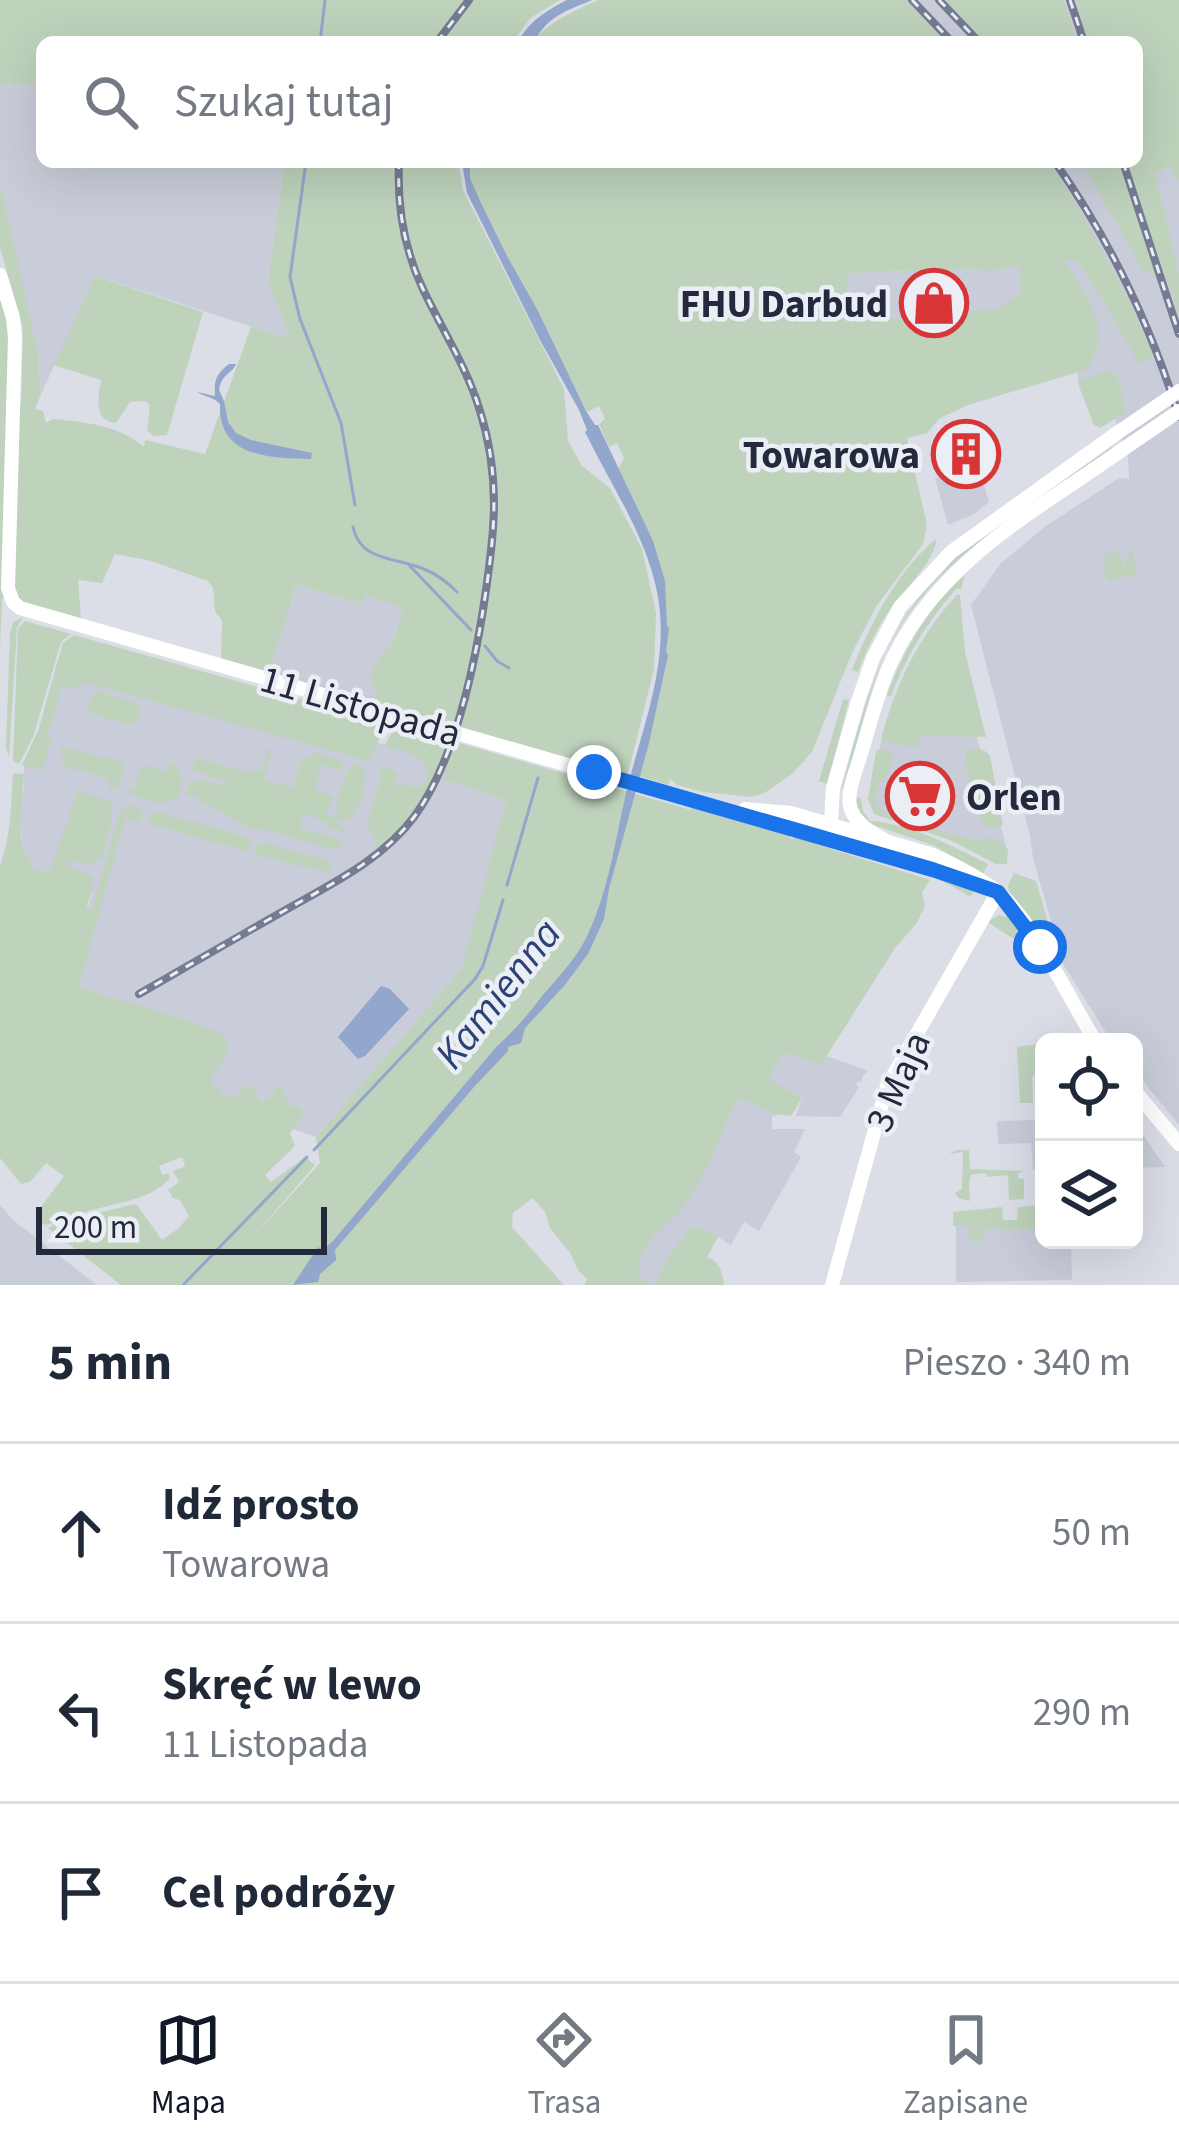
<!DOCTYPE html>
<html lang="pl">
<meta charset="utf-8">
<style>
:root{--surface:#fff;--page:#f6f6f7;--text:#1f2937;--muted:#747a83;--line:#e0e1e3;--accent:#111827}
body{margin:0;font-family:"Source Sans 3",sans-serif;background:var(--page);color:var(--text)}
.controls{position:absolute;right:36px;bottom:36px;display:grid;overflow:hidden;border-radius:18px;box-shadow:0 12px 48px #0002}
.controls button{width:108px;height:108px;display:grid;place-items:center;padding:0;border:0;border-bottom:3px solid var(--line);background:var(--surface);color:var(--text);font:60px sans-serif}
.scale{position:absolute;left:36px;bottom:30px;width:291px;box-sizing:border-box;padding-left:12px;border:6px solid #242a3e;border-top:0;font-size:33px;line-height:42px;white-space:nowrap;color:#242a3e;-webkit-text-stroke:9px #ebeef5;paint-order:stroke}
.stop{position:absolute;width:36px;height:36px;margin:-27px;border:9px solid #1a73e8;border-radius:50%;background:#fff}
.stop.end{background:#1a73e8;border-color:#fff;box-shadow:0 3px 12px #0008}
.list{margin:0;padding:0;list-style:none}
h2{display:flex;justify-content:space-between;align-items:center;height:156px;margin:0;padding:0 48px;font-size:51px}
h2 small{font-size:39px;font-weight:400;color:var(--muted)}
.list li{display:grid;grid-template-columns:78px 1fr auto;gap:36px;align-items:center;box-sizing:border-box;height:180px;padding:0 48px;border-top:3px solid var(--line)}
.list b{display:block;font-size:45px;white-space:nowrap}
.list p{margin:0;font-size:39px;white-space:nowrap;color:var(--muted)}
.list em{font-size:39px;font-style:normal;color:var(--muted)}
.icon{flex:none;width:66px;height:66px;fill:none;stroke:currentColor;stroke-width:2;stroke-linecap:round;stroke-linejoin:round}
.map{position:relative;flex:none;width:1179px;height:1285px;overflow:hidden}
.search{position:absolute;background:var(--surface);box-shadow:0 12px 48px #0002;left:36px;right:36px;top:36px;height:132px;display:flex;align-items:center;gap:30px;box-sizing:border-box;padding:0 42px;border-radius:18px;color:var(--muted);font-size:45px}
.sheet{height:696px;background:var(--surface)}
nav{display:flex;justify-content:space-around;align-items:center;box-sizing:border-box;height:168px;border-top:3px solid var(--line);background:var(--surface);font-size:33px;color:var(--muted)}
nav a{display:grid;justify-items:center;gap:6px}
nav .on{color:var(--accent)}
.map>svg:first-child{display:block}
.built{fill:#c9cdd9}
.green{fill:#bed2bc;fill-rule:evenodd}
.water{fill:#93a6cb}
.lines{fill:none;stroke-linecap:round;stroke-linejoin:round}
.stream{stroke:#93a6cb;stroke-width:3}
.secondary{stroke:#fff;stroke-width:14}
.rail-casing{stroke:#747b92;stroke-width:8}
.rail{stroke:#ebeef5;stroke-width:3;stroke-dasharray:9;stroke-linecap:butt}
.secondary-bridge{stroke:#fff;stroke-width:14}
.route{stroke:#1a73e8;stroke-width:15}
.labels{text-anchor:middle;stroke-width:9;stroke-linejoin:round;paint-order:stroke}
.poi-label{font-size:39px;font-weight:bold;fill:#242a3e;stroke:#ebeef5;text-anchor:end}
.street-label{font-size:39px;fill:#242a3e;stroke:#ebeef5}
.water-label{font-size:42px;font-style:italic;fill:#2c4275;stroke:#ebeef5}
</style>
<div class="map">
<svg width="1179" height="1285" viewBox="0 0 1179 1285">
<rect width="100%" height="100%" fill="#dbdee7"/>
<path class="built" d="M821 0H1076L1089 42H858Z
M0 84H42V162H284L268 282 292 340 96 276 41 394 38 353 0 200Z
M1179 130V1125L1134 1070V1042H1112L1063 964 1033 858 1030 835 971 605 1000 564 1046 526 1119 478 1129 479 1128 456 1115 419 1094 425 1079 387 1071 314 967 162H1137Z
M1021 268 1022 314 861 320 847 312 846 273Z
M977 464 989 502 974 514 948 525 935 478Z
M296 585 361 604 364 596 403 608 373 703 269 674Z
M491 644 454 765 445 780 506 800 483 899 462 968 316 1137 197 1096 60 1006 92 893 33 876 26 869 19 820 24 786V762L39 728 60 653 435 759 449 714Z
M886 727 977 737 1007 850 1001 861 933 829 883 814 872 803 878 752Z
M782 1052 821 1065 827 1056 868 1071 862 1077V1082L858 1081 856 1085 859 1087 840 1117 796 1116 802 1098 768 1082Z
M735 1095 774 1110 778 1115 772 1116V1129H805L794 1152 801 1157 759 1231 744 1222 731 1245 703 1228 656 1285H633L630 1277 649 1235Z
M1044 1120V1170H1033L1031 1143 998 1144 997 1121Z
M1134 1127 1144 1136 1165 1167 1134 1168Z
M0 1205 13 1220 97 1285H0Z
M1044 1225V1240H1071L1072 1280 956 1282V1226Z"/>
<path class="green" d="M0 0H560L530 18 513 42H42V84H0Z
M599 0H906L945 42H531C550 22 574 10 599 0Z
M946 0H1064L1077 42H985Z
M1075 0H1179V179L1175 178 1170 164 1168 168 1155 171 1179 275V315L1125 162H1137V42H1088Z
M284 162H458L463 190 564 389 568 441 582 466 610 488 642 549 656 613 654 669 628 774 545 753 530 747 373 703 376 693C361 668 383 660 393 640 397 631 399 620 402 610L400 607 365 596 362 604 296 585 268 678 221 665 222 621 215 611 213 588 208 581 148 560 115 554 102 583 78 580 81 619 2 598 0 649V279L12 318 13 402 21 405 23 327 0 248V183L38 353 41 394 35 409 43 411 46 423 53 419C85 422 119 425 144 447L145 440 205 454 251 327 291 339 268 282Z
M469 162H1049C1090 223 1124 290 1155 356L1138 363 1106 305 1076 259 1064 260C1084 292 1118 333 1085 370L968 405 940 418 927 433 907 438 927 525 923 544 875 608 852 653 812 752 792 774 766 792 752 797 703 792 677 785 670 779 668 785 639 776 666 631 652 542 617 476 618 469 624 458 617 443 609 447 599 424 605 419 599 406 587 412 473 190 468 169ZM1007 268H1020L1021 293 995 311 980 310 954 316 861 320 847 312V273L980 269 988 271Z
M1082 162H1119L1156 276 1142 269Z
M95 276 203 312 167 435 153 436 147 430 150 406 146 401 130 402 116 423C93 421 98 397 101 380L54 365Z
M1107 371 1117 375 1126 412 1100 428 1094 425 1078 381Z
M1112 447 1114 449C1028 508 922 563 881 664 866 704 856 746 845 788H842C868 693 885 618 963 551Z
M936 539C936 561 902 591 889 611 876 630 866 651 858 672L852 670C870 624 897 571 936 539Z
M1119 550 1124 568 1129 553 1133 551 1137 574 1109 581 1102 566 1106 561 1104 552 1111 556Z
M965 575 961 589H956C927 622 907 655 891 696L887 695C904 650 928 606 965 575Z
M957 595H960L965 652 986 737 922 735 919 744 913 748 881 740C894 688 919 635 957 595Z
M23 617 17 627 9 757 6 748 10 632 13 623Z
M25 621 71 634 61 642 33 737 19 764 13 761 18 629Z
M74 635 378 721C383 734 377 754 365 760L357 758 84 682 80 690 62 685 47 737 52 739 42 771 22 765 39 729 63 643Z
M99 691 137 703 141 711 137 722 129 725 91 713 88 708 91 696Z
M843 699 849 700 827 784 819 781Z
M396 725 449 741C436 780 414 825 378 848L367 823 381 778 380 766 398 772 394 785 399 787 403 784 419 788 428 777C427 754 404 751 384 747Z
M452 741 691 810 690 805 790 834 789 838 794 839 796 835 933 874 974 892 970 897C930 868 856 856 808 842L930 880 922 893 925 906 916 924 895 948 821 1065 784 1053 781 1055 769 1080 802 1098 791 1116 774 1114 742 1099 735 1102C720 1138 707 1176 683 1207 673 1220 659 1229 649 1242 640 1254 636 1262 640 1277L652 1285H584L587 1279 578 1270 571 1254 550 1228 545 1212 533 1198 513 1213 512 1227 564 1285H121L48 1228 53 1226 52 1223 45 1225 41 1222V1207L64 1176 46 1163 30 1182 21 1184 0 1158V865C11 838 11 803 13 773L24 774 20 831 24 853 28 854 32 868 42 872 51 870 78 790 112 803 111 825 102 857 89 864 70 860 67 867C101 879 96 875 87 907L91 912 120 812 131 805 142 811 141 822 125 819 80 982 81 988 193 1022 223 1035 228 1045 223 1061 210 1079 224 1096 237 1095 244 1086 251 1085 261 1103 270 1098 277 1087 282 1088 289 1105 301 1108V1118L290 1133 295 1146 265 1175 271 1182 305 1157 315 1165 253 1237 320 1163 316 1137 462 968 506 800 444 780ZM182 1157 185 1166 173 1171 179 1182 168 1190 173 1198 180 1200 189 1216 178 1229 162 1240 136 1204 79 1217 77 1215C106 1203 149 1203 170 1178L168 1173 162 1175 159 1166Z
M58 746 126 763 119 786 109 790V779L66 767Z
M268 748 272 749 264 779 293 788 302 759 317 752 342 761 341 771 321 765 315 790 334 797 325 814 337 818C334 805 343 773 355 763L364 767C367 782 361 813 347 821L340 819 338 823 346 834 325 826 326 821 304 814 299 829 337 838 345 844 333 849 267 830C240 831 226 811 201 803L202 799 186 794 189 785 198 779 224 786 226 782 192 770 195 758 250 773 251 769 261 771Z
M977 748 985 751 990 756 1003 825 995 828 985 825 979 818 975 806 979 805 978 802 974 801 965 765 967 751Z
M883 749 891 752 893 757 889 774 881 779 874 803 888 815 976 841C988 835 1000 839 1008 850L1007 864H996L950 840 874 814 868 799 876 751Z
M170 762C183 768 184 788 176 799L157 803 131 794 128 788 134 789 141 764 167 772Z
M855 797 861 798 863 811 870 821C909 823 952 846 988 864L983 874 935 846 868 823 858 813Z
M160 812 247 837 252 842 248 852 147 823 150 815Z
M262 842 326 860 332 868V874L256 855V848Z
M1014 873 1036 881 1061 967 1103 1042 1010 896 1008 886Z
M999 915 1013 918 1018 924 1046 969 1030 949 987 922Z
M1044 1043C1044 1059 1048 1071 1032 1076L1033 1103H1020L1017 1047Z
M969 1150 970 1169 1024 1171 1018 1173V1178L1024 1179V1199L1009 1200 1008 1175 987 1177 985 1173 971 1175 969 1183 970 1201 958 1198 955 1193 962 1189 963 1152 949 1154 957 1150Z
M1044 1205V1229H984L983 1241H969V1226H953V1212L1002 1207 1003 1220H1017L1018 1207Z
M692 1227 703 1228 718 1237 707 1257C720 1262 722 1272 724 1285H653L658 1280 669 1254Z"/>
<path class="water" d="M567 0H592C564 12 548 16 534 42H518C529 21 549 9 567 0Z
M462 162H470V178L480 201 507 256 538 311 586 411 595 425H598L653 541 665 581 667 626 669 628 666 651 668 655 649 743 609 889 604 919 588 954 564 986 525 1028 521 1043 508 1047V1051L474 1087 335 1250 336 1260 320 1274 318 1282 293 1285 318 1247 323 1250 333 1241 497 1046C513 1032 527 1016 539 1000 554 981 571 965 583 944 608 898 615 840 627 789 644 722 672 656 656 587 643 530 610 484 585 432L587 430 579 410 540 340 467 193Z
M229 364H236C232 374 222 373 219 390L224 401 228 422 236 433 251 440 312 453 311 459C271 458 218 458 220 404 214 397 205 397 197 392L215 396C214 380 216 374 229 364Z
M381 986 390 989 409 1009 365 1056 358 1059 338 1037Z"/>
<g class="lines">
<path class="stream" d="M320 42 325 0
M306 162 290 277 300 319 341 423 355 505
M353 527C360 562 397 557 424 569 437 574 447 582 457 592
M409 565 471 630
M485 646 497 661 509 668
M507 885 538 778
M314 1150 475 979 483 966 503 900
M184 1284 307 1157"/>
<path class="secondary" d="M0 275 13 318 15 338 8 588 13 602 20 608 934 870 998 892
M745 809 791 813 933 855C955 865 979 877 998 892 1034 922 1070 1001 1096 1042
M883 839C833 813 850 792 863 747 871 720 878 693 889 667 935 563 1034 512 1122 450
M847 843 831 824 833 788 858 701 873 658 900 607 951 552 1117 433
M1134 1090 1179 1144
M832 1285 887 1086 998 892"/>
<g class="rail-casing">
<path id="rail" d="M912 0 952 42
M939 0 979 42
M1070 0 1084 42
M437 42 469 0
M1055 162C1110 240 1151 326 1179 417
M1123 162 1179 334
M139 994C186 967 234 939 282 912 329 885 381 861 414 817 453 764 473 673 483 610 494 539 502 481 480 411 467 367 441 328 422 287 404 248 397 205 399 162"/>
</g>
<use href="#rail" class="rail"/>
<path class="secondary-bridge" d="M1117 433 1179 391
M1122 450 1179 411"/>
</g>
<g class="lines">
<path class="route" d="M594 772 934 870 998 892 1040 947"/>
</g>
<defs>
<g id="shop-ring" transform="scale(3.45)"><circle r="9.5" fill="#ebeef5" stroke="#d83537" stroke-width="1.5"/><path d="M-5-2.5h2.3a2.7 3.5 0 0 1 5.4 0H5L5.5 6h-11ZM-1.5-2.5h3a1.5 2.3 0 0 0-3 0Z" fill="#d83537"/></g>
<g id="building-ring" transform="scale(3.45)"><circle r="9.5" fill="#ebeef5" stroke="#d83537" stroke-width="1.5"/><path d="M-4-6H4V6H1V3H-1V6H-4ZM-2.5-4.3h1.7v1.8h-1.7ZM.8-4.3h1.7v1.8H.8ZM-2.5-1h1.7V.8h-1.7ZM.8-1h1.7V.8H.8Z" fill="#d83537"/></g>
<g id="supermarket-ring" transform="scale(3.45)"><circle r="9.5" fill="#ebeef5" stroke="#d83537" stroke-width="1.5"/><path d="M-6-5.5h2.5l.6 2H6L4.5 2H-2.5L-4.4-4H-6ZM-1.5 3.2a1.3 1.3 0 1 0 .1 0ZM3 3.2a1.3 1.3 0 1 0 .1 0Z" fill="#d83537"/></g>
</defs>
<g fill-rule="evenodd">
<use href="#shop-ring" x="934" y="303"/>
<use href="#building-ring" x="966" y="454"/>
<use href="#supermarket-ring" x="920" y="796"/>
</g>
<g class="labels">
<g class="poi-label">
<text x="888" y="317">FHU Darbud</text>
<text x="920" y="468">Towarowa</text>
<text x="966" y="810" text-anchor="start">Orlen</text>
</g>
<g class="street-label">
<text transform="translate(361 705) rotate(16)" y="14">11 Listopada</text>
<text transform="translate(897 1081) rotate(-66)" y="14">3 Maja</text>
</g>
<g class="water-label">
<text transform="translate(497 993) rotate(-52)" y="15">Kamienna</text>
</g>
</g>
</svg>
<div class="controls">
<button><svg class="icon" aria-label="locate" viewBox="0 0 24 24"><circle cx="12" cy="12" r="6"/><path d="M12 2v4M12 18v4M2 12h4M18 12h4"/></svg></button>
<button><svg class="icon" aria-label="layers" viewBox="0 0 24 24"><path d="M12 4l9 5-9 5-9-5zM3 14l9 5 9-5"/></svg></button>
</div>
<div class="scale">200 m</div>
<div class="stop" style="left:1040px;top:947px"></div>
<div class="stop end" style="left:594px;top:772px"></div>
<div class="search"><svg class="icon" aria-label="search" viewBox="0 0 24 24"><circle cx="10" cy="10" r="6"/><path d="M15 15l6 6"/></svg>Szukaj tutaj</div>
</div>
<section class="sheet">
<h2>5 min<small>Pieszo · 340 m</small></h2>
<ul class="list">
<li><svg class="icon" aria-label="ahead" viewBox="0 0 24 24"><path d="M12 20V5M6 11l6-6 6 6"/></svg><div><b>Idź prosto</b><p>Towarowa</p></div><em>50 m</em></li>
<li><svg class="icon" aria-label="left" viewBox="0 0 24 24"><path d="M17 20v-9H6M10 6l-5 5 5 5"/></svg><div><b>Skręć w lewo</b><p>11 Listopada</p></div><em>290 m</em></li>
<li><svg class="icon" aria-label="arrive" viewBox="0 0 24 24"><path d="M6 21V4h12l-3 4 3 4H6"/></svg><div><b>Cel podróży</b></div></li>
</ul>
</section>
<nav>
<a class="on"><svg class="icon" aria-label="map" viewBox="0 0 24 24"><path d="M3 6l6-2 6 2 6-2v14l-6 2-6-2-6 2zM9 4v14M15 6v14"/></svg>Mapa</a>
<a><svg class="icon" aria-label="directions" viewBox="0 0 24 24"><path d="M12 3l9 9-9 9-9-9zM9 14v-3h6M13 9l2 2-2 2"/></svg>Trasa</a>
<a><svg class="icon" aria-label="saved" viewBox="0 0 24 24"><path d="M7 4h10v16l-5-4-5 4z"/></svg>Zapisane</a>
</nav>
